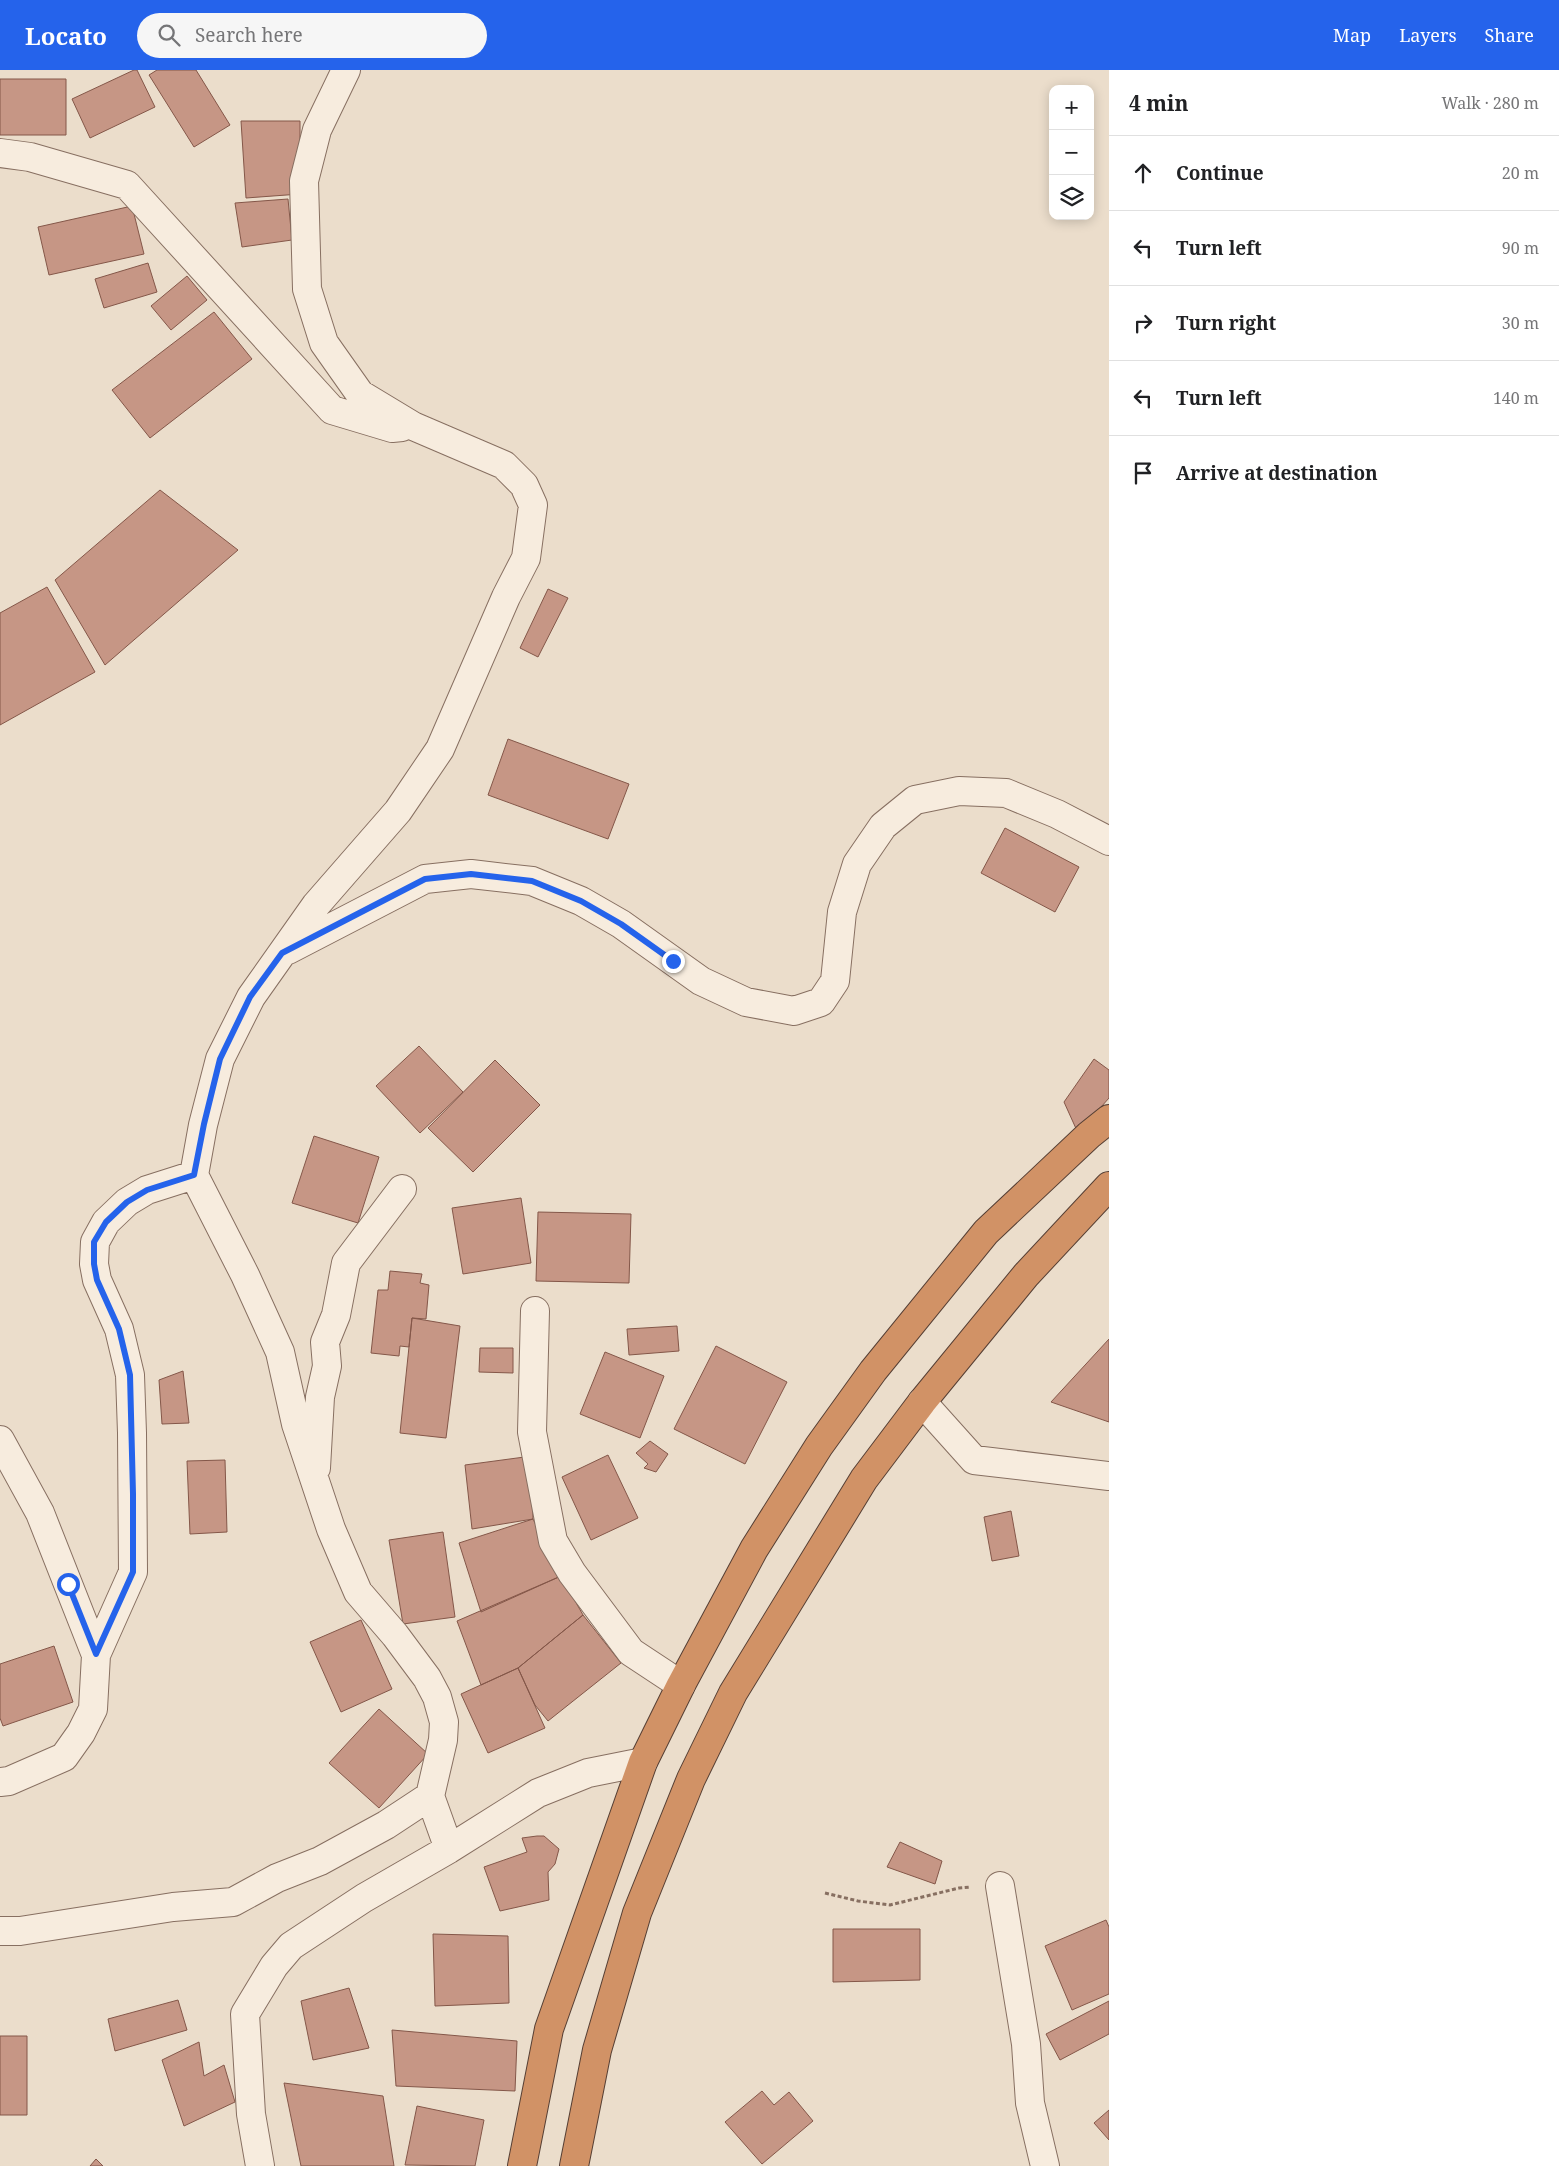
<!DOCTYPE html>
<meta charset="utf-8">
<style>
:root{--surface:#fff;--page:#f6f6f6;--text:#202124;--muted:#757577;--line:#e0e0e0;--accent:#2563eb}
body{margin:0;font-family:"Noto Serif",serif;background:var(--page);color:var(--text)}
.controls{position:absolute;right:15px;top:15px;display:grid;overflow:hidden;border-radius:10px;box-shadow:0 2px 12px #0003}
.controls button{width:45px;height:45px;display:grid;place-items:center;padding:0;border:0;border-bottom:1px solid var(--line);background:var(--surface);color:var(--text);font:25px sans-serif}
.stop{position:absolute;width:15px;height:15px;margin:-11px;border:4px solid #2563eb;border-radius:50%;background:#fff}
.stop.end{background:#2563eb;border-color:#fff;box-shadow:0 1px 5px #0008}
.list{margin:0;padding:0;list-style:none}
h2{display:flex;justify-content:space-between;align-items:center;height:65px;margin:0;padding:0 20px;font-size:21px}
h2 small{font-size:16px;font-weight:400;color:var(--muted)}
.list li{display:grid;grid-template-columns:32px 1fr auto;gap:15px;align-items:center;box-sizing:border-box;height:75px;padding:0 20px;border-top:1px solid var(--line)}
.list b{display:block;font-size:19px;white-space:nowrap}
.list em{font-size:16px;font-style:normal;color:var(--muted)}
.icon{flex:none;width:28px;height:28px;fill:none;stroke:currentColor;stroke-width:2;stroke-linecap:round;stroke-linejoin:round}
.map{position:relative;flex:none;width:1109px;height:2096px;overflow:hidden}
header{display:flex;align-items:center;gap:30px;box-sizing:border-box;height:70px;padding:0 25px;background:var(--accent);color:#fff}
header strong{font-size:24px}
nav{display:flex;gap:28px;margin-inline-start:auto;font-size:18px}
.search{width:350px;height:45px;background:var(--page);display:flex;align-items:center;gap:12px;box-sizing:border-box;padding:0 18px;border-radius:28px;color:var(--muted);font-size:19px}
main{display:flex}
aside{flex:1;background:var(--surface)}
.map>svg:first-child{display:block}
.building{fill:#c69685;stroke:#845749}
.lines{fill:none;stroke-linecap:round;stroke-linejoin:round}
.minor-casing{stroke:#876f61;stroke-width:30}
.highway-casing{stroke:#563f34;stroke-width:30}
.path{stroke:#876f61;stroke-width:3;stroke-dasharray:4 2.5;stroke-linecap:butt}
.minor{stroke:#f7ecde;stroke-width:28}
.highway{stroke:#d19266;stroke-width:28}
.route{stroke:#2563eb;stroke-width:6}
</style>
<header>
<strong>Locato</strong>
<div class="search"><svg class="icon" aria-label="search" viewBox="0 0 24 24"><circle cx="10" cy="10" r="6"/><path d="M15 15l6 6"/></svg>Search here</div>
<nav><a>Map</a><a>Layers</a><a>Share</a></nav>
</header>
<main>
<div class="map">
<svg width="1109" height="2096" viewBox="0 0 1109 2096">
<rect width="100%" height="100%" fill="#ebddcb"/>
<path class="building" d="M134 0H137L155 37 90 68 72 29Z
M157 0H196L230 55 194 77 149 5Z
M0 9H66V65H0Z
M241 51H300V124L246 128Z
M288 129 292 170 242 177 235 133Z
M132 136 144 184 49 205 38 157Z
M148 193 157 222 104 238 95 209Z
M187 206 207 230 171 260 151 236Z
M214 242 252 289 150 368 112 320Z
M160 420 238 480 105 595 55 510Z
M47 517 95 602 0 655V543Z
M548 519 568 528 538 587 520 578Z
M508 669 629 714 608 769 488 725Z
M1005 758 1079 797 1055 842 981 803Z
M419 976 463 1022 420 1063 376 1016Z
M1094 989 1109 1000V1028L1078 1063 1064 1032Z
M495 990 540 1035 473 1102 428 1058Z
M314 1066 379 1087 358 1153 292 1133Z
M521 1128 531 1193 463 1204 452 1138Z
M538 1142 631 1144 629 1213 536 1211Z
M390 1201 422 1204 420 1213 429 1215 426 1249 412 1248 409 1277 400 1276 399 1286 371 1283 378 1220H388Z
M412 1248 460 1256 446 1368 400 1363Z
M677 1256 679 1281 629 1285 627 1259Z
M1109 1269V1352L1051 1332Z
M716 1276 787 1312 745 1394 674 1359Z
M480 1278H513V1303L479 1302Z
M605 1282 664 1306 640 1368 580 1344Z
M183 1301 189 1353 162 1354 159 1310Z
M650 1371 668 1384 656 1402 644 1398 648 1394 636 1383Z
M608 1385 638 1448 591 1470 562 1407Z
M532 1386 533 1449 472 1459 465 1395Z
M225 1390 227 1462 190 1464 187 1391Z
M1011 1441 1019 1486 992 1491 984 1447Z
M533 1449 561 1506 481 1542 459 1473Z
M443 1462 455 1547 403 1554 389 1470Z
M561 1506 583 1545 518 1598 481 1615 457 1551Z
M583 1545 621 1593 548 1651 535 1635 518 1598Z
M361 1550 392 1619 341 1642 310 1572Z
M54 1576 73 1632 3 1656 0 1648V1594Z
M518 1598 545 1658 488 1683 461 1624Z
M379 1639 428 1684 379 1738 329 1693Z
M537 1766H544L559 1779 555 1794 548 1802 549 1830 500 1841 484 1797 527 1782 522 1768Z
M900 1772 942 1791 935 1814 887 1797Z
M1106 1850 1109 1857V1924L1072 1940 1045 1876Z
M833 1859H920V1910L833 1912Z
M433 1864 508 1866 509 1933 435 1936Z
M349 1918 369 1978 313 1990 301 1931Z
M178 1930 187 1960 115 1981 108 1949Z
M1109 1931V1964L1060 1990 1046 1964Z
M392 1960 517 1971 515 2021 396 2016Z
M0 1966H27V2045H0Z
M199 1972 204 2006 224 1995 235 2032 184 2056 162 1990Z
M284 2013 383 2026 394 2096H301Z
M762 2021 774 2035 789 2022 813 2051 762 2094 725 2052Z
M417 2036 484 2050 475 2096 405 2095Z
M1109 2040V2070L1094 2053Z
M96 2089 103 2096H90Z"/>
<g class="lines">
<g class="minor-casing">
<path id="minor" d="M346 0 317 60 304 111 307 219 324 273 360 324 413 356 504 395 524 415 533 435 526 488 506 527 440 679 398 741 316 835 251 927 220 989 203 1055 194 1105 245 1205 280 1282 296 1354 331 1459 358 1522 395 1565 427 1608 437 1627 444 1652 443 1670 430 1726 449 1779
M0 83 30 87 127 115 332 340 392 358 402 357
M288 880 425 809 471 804 532 811 581 831 621 854 701 911 746 932 794 941 821 932 835 911 842 842 857 794 883 756 915 730 959 721 1006 723 1057 744 1109 771
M535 1241 532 1362 553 1471 572 1503 631 1582 681 1615
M922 1332 974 1390 1109 1406
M0 1370 40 1443 96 1585
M316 1398 320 1327 327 1296 325 1272 336 1245 346 1193 402 1119
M0 1712 9 1711 64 1687 81 1663 93 1639 96 1585 133 1502 132 1363 130 1305 119 1259 97 1210 94 1194 95 1172 106 1152 127 1132 147 1120 194 1105
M1000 1816 1026 1974 1030 2033 1045 2096
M0 1861H20L173 1837 233 1832 277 1808 320 1791 386 1755 430 1726
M260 2096 251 2044 245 1944 274 1896 291 1876 364 1828 449 1779 538 1723 588 1703 643 1692"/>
</g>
<g class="highway-casing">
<path id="highway" d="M522 2096 549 1959 643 1692 681 1615 754 1479 819 1376 873 1301 986 1162 1089 1065 1109 1049
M574 2096 597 1980 637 1843 691 1709 733 1623 864 1409 922 1332 1026 1205 1109 1116"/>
</g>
<path class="path" d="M825 1823 858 1831 890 1835 959 1818 971 1817"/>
<use href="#minor" class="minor"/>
<use href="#highway" class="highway"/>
</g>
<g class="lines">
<path class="route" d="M68 1514 96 1584 133 1502V1424L130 1305 119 1259 97 1210 94 1194V1172L106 1152 127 1132 147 1120 194 1105 204 1054 220 989 250 927 282 883 425 809 471 804 532 811 581 831 621 854 673 891"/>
</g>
</svg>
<div class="controls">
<button>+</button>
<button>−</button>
<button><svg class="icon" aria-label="layers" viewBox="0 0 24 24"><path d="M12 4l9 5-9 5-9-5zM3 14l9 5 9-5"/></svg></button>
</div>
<div class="stop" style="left:68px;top:1514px"></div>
<div class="stop end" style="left:673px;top:891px"></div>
</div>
<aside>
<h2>4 min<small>Walk · 280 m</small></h2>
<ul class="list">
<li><svg class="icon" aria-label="ahead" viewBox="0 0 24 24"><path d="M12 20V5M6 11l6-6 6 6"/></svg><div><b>Continue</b></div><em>20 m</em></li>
<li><svg class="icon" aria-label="left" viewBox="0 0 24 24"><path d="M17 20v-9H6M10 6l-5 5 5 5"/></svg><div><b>Turn left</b></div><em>90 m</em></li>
<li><svg class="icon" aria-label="right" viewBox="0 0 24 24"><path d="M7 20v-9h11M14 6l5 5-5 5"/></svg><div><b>Turn right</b></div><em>30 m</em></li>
<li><svg class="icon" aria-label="left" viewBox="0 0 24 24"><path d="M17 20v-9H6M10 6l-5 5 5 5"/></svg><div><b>Turn left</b></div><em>140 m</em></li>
<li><svg class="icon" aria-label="arrive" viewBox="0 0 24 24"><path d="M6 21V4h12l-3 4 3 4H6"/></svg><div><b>Arrive at destination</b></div></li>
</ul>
</aside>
</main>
